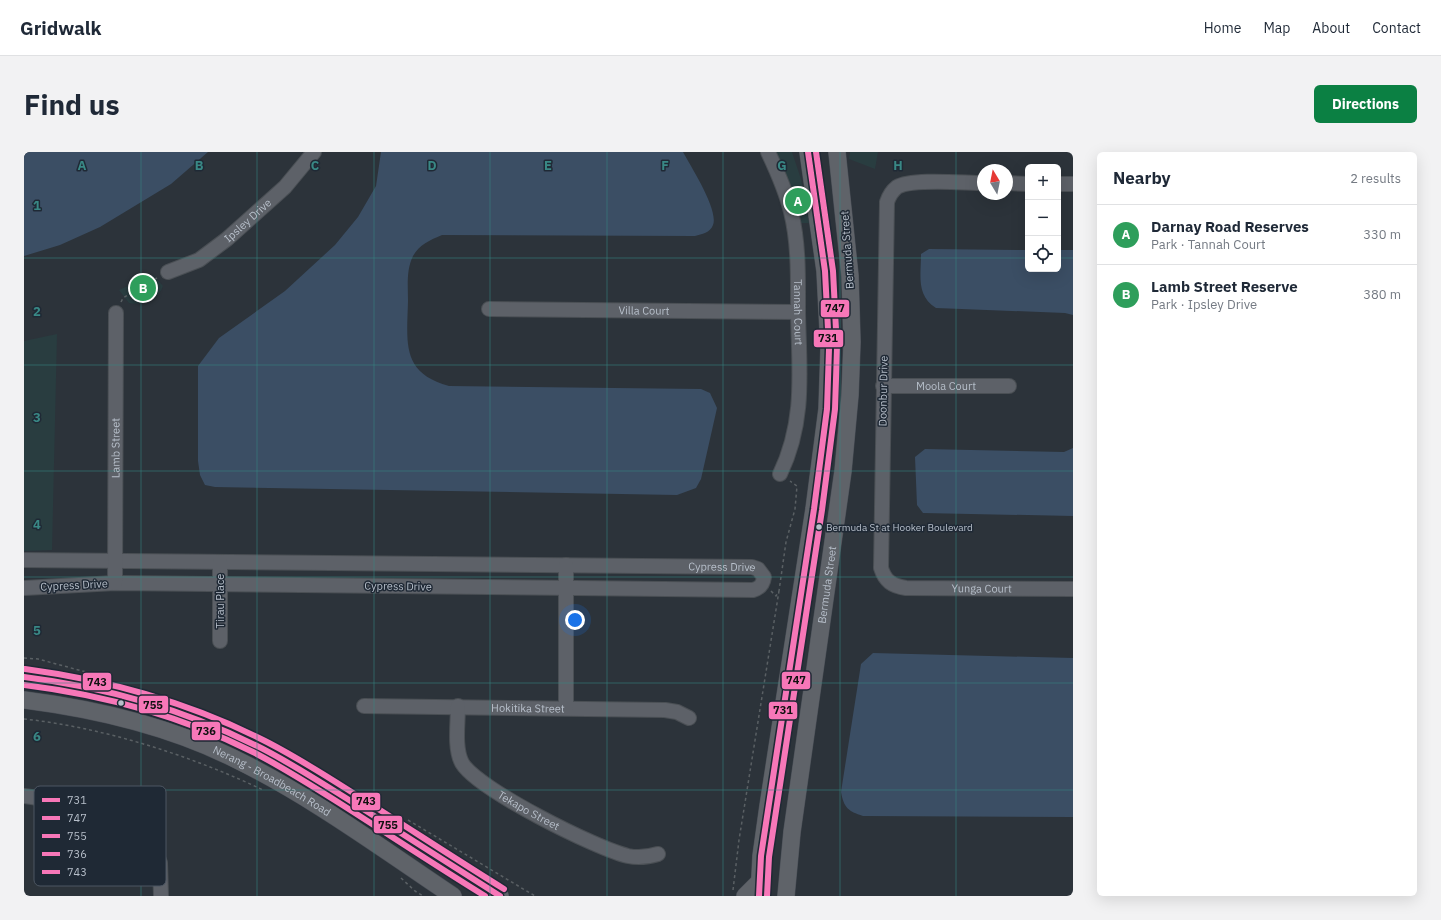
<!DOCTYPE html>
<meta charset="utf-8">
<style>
:root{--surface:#fff;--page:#f2f2f3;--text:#1f2937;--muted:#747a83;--line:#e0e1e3;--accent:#0b8043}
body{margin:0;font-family:"IBM Plex Sans",sans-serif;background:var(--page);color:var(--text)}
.controls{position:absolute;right:12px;top:12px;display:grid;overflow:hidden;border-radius:6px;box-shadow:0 4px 16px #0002}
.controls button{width:36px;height:36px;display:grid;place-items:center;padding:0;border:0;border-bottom:1px solid var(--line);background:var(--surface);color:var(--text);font:20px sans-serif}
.compass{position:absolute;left:953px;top:12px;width:36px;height:36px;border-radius:50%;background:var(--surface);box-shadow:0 4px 16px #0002;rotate:350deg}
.you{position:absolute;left:551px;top:468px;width:14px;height:14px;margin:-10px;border:3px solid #fff;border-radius:50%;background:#1a73e8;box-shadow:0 0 0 6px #1a73e833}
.badge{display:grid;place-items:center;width:26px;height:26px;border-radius:50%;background:var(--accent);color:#fff;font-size:13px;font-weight:700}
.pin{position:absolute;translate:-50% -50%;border:2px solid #fff;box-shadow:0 1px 4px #0006}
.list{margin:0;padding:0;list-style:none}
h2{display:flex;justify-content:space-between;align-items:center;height:52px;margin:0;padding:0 16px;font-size:17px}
h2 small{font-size:13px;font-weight:400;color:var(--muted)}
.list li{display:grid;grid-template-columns:26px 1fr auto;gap:12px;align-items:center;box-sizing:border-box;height:60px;padding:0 16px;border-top:1px solid var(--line)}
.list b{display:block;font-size:15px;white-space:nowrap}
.list p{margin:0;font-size:13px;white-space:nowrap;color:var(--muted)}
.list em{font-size:13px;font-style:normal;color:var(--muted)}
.icon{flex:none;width:22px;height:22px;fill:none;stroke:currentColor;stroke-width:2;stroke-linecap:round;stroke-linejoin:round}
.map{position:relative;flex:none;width:1049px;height:744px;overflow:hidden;border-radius:6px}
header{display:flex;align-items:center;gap:24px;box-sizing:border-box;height:56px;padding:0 20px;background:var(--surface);border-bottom:1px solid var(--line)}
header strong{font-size:19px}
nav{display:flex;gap:22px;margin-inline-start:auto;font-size:14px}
.intro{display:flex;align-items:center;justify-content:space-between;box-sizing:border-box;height:96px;padding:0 24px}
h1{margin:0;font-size:28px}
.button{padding:10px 18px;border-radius:6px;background:var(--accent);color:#fff;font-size:14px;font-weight:700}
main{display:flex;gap:24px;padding:0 24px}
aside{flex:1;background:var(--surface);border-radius:6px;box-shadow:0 4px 16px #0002}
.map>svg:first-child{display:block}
.green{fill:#293d40}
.water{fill:#3b4e64}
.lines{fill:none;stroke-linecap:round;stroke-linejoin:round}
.minor-casing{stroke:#4a4f54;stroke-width:16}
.major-casing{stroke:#4a4f57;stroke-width:18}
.path{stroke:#5a6064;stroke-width:1.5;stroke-dasharray:3 3;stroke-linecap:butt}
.minor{stroke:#5d6168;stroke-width:14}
.major{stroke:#5f6369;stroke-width:17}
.bus-1-casing{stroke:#1f2935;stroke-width:9}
.bus-2-casing{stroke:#1f2935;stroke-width:9}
.bus-3-casing{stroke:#1f2935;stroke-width:9}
.bus-4-casing{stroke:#1f2935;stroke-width:9}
.bus-5-casing{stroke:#1f2935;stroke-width:9}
.bus-1{stroke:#f777b8;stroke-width:6}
.bus-2{stroke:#f777b8;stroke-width:6}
.bus-3{stroke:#f777b8;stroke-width:6}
.bus-4{stroke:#f777b8;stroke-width:6}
.bus-5{stroke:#f777b8;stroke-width:6}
.grid{fill:none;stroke:#398885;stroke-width:1;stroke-opacity:0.55}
.bus-dot{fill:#b7bfca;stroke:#1f2935;stroke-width:1.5}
.labels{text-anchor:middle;stroke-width:3;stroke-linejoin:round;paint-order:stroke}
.bus-label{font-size:10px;fill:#b7bfca;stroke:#1f2935;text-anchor:start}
.street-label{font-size:11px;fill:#b7bfca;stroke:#1f2935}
.key{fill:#1f2935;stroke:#4d5662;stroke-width:1}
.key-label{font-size:11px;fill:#b7bfca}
.grid-label{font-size:13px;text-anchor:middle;font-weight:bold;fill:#398885;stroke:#1f2935;stroke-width:3;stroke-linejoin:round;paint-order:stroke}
.line-badge{stroke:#1f2935;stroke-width:1.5}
.pale-badge-label{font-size:11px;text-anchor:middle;font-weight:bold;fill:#111}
</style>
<header>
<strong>Gridwalk</strong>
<nav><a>Home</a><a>Map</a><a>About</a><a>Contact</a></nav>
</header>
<div class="intro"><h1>Find us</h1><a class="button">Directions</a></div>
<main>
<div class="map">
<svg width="1049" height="744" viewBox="0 0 1049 744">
<rect width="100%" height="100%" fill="#2c333a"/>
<path class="green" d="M749 0H768L777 27 785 71H775Z
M826 0H854L851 17 825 7Z
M129 123 139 134C134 148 119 154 105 151L95 138Z
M33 182 28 398 0 399V189Z"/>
<path class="water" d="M0 0H184L147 32 76 75 36 93 0 104Z
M357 0H659C667 15 695 58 689 73 686 81 678 82 671 84L418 83C406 88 395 93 389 104 382 118 384 135 384 149 383 191 377 221 425 234L677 237 686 241 693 256 677 327 672 336 653 343 191 335 181 333 176 323 174 309V214L195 186 261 139 311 93 334 65 352 34Z
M905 97 1004 98V117H1034V98H1049V163L1041 161 912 156C892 143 897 124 897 102Z
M1049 296V364L899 361 893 353 891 305 901 297 1040 300Z
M849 501 1049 506V665L839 664C824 659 820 656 817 640L837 512Z"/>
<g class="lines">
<g class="minor-casing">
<g id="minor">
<path id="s1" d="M744 0C753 19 762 39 767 60 775 92 774 127 774 160 775 217 782 268 756 322"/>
<path id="s2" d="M959 31C940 31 888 26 873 35 868 39 865 44 863 50L857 416C861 429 868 434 882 436L1049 437"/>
<path d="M983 31 1004 32"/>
<path d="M1034 32H1049"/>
<path id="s3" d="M144 120 175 108 203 87 261 35 290 0"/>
<path id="s4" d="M465 157 774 160"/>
<path id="s5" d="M859 234H985"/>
<path id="s6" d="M0 408 728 415 734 417 740 425C739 433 736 436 729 438L91 431 0 436"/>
<path id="s7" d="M91 431 92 161"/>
<path d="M196 489V410"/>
<path id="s8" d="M340 554 641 558 653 560 665 566"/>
<path id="s9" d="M434 554C434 571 430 596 438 611 453 637 573 697 604 704 614 706 624 705 634 702"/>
<path d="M542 555V413"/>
<path d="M0 644 28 648 100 664 126 684 136 711 137 744"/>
</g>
</g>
<g class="major-casing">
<g id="major">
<path d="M0 525C74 533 148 553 215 585 260 605 299 632 341 658 386 687 431 716 476 744"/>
<path id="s10" d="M0 548C71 557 144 574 209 606 287 644 357 696 429 744"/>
<path d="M721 744 736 729"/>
<path d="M735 744 737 704 744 654 790 357 803 257 805 197 801 119 784 0"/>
<path id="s11" d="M762 744 768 680 819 319 826 243 828 190 826 124 813 0"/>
</g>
</g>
<path class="path" d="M97 150 99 146 133 126
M747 439 752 444 755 439 762 390 771 357 773 334 766 329
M0 506 14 507 62 520
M0 567C78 575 168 604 239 638
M384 668 511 744
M377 726 391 739 399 744
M709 738 715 688 755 439"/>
<use href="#minor" class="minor"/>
<use href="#major" class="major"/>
<g class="bus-1-casing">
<path id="bus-1" d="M735 744 737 704 790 357 803 257 805 197 801 119 784 0"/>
</g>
<g class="bus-2-casing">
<path id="bus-2" d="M743 744 745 705 798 358 811 257 813 197 809 119 792 0"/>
</g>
<g class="bus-3-casing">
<path id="bus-3" d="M0 525C81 535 158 557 231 593 264 609 294 629 325 648 376 680 425 712 476 744"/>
</g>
<g class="bus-4-casing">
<path id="bus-4" d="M0 533C80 543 157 564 229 600 260 616 290 635 320 654 367 684 414 715 461 744"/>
</g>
<g class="bus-5-casing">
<path id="bus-5" d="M1 517C83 528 161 549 235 586 268 602 299 622 329 641 380 673 430 706 480 737"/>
</g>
<use href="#bus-1" class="bus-1"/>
<use href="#bus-2" class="bus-2"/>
<use href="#bus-3" class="bus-3"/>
<use href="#bus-4" class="bus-4"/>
<use href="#bus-5" class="bus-5"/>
</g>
<path class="grid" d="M117 0V744M233 0V744M350 0V744M466 0V744M583 0V744M699 0V744M816 0V744M932 0V744M0 106H1004M1034 106H1049M0 213H1049M0 319H1049M0 425H1049M0 531H1049M0 638H1049"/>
<g class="bus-dot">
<circle cx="795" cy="375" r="3.5"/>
<circle cx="97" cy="551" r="3.5"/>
</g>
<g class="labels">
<g class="bus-label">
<text x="802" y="379">Bermuda St at Hooker Boulevard</text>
</g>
<g class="street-label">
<text dy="4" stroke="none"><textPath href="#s3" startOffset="96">Ipsley Drive</textPath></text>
<text transform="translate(823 98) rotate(-94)" y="4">Bermuda Street</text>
<text dy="4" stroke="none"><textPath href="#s4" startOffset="155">Villa Court</textPath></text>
<text dy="4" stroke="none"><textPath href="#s1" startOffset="165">Tannah Court</textPath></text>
<text dy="4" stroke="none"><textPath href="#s5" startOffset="63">Moola Court</textPath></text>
<text transform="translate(859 239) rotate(-89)" y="4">Doonbur Drive</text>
<text dy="4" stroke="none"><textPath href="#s7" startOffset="135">Lamb Street</textPath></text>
<text dy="4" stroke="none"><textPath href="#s6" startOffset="698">Cypress Drive</textPath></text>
<text dy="4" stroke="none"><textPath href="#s11" startOffset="314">Bermuda Street</textPath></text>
<text transform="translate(50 433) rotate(-3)" y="4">Cypress Drive</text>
<text transform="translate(374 434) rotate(1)" y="4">Cypress Drive</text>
<text dy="4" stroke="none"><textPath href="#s2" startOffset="581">Yunga Court</textPath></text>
<text transform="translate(196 449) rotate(-90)" y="4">Tirau Place</text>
<text dy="4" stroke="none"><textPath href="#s8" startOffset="164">Hokitika Street</textPath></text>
<text dy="4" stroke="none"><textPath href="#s10" startOffset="263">Nerang - Broadbeach Road</textPath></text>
<text dy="4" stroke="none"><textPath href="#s9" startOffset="140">Tekapo Street</textPath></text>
</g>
</g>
<rect x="10" y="634" width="132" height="100" rx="6" class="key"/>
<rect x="18" y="646" width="18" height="4" fill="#f777b8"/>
<rect x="18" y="664" width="18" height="4" fill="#f777b8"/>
<rect x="18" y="682" width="18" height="4" fill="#f777b8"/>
<rect x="18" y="700" width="18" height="4" fill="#f777b8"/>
<rect x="18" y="718" width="18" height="4" fill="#f777b8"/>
<g class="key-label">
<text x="43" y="652">731</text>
<text x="43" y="670">747</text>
<text x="43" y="688">755</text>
<text x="43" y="706">736</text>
<text x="43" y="724">743</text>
</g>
<g class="grid-label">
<text x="58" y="18">A</text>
<text x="175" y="18">B</text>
<text x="291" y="18">C</text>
<text x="408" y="18">D</text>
<text x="524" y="18">E</text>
<text x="641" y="18">F</text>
<text x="758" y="18">G</text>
<text x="874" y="18">H</text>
<text x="13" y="58">1</text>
<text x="13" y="164">2</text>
<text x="13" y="270">3</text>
<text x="13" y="377">4</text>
<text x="13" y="483">5</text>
<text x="13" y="589">6</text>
</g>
<g class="line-badge">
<rect x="796" y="147" width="30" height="19" rx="4" fill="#f777b8"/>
<rect x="789" y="177" width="31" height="19" rx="4" fill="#f777b8"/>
<rect x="757" y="519" width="30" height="19" rx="4" fill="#f777b8"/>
<rect x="58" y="520" width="30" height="19" rx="4" fill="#f777b8"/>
<rect x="114" y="543" width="31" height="19" rx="4" fill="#f777b8"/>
<rect x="744" y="549" width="30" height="19" rx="4" fill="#f777b8"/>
<rect x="167" y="569" width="30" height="20" rx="4" fill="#f777b8"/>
<rect x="327" y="640" width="30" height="19" rx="4" fill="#f777b8"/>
<rect x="349" y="663" width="30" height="19" rx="4" fill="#f777b8"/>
</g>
<g class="pale-badge-label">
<text x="811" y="160">747</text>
<text x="804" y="190">731</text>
<text x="772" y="532">747</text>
<text x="73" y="534">743</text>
<text x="129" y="557">755</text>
<text x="759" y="562">731</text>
<text x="182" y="583">736</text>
<text x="342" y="653">743</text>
<text x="364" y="677">755</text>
</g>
</svg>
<div class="controls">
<button>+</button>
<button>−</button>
<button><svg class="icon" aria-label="locate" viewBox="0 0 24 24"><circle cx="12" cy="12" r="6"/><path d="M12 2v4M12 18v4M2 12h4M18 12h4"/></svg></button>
</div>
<svg class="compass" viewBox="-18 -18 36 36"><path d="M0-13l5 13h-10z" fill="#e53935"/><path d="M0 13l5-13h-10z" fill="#747a83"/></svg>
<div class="you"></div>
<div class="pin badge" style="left:774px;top:49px;background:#2e9e5b">A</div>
<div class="pin badge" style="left:119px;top:136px;background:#2e9e5b">B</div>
</div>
<aside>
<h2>Nearby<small>2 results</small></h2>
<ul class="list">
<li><span class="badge" style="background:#2e9e5b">A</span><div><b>Darnay Road Reserves</b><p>Park · Tannah Court</p></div><em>330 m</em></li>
<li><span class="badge" style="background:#2e9e5b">B</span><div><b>Lamb Street Reserve</b><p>Park · Ipsley Drive</p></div><em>380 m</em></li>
</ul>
</aside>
</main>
